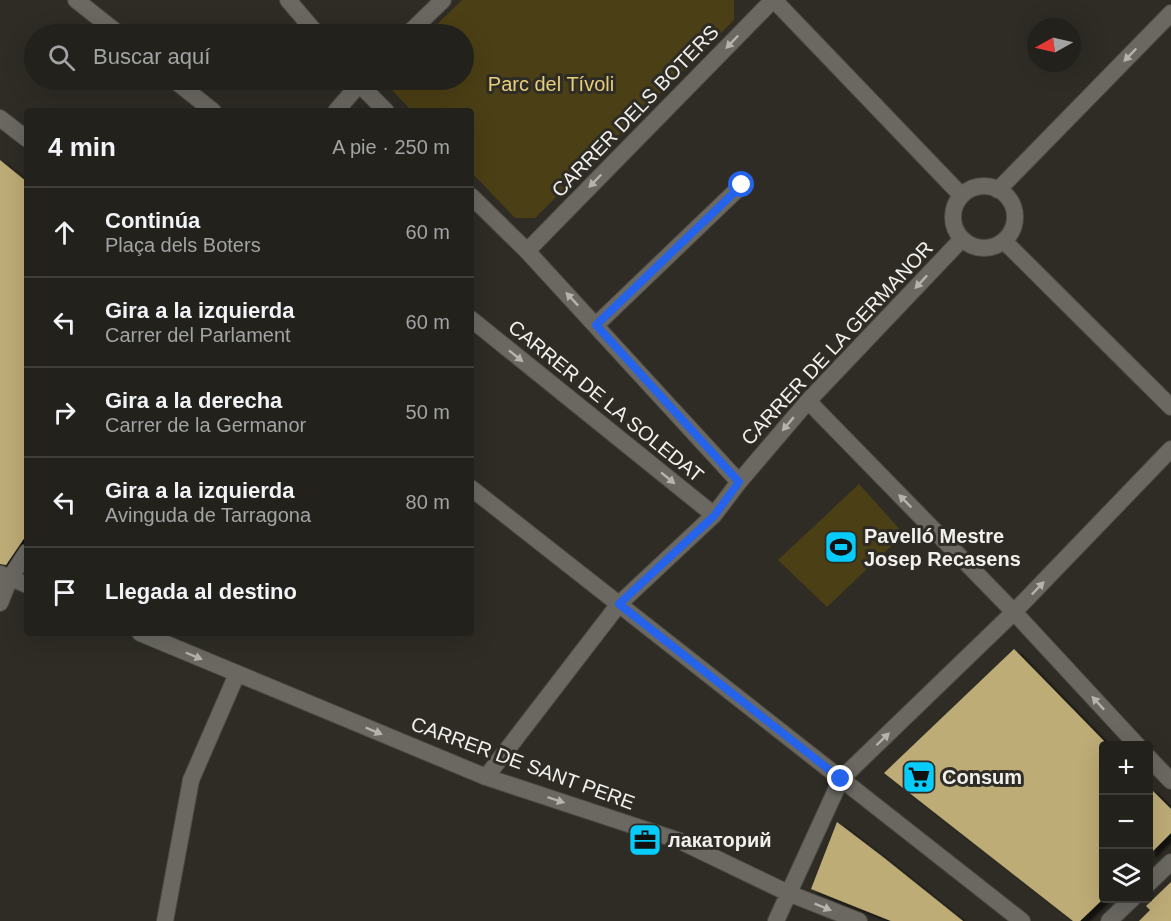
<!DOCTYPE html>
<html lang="es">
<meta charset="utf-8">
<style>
:root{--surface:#22211c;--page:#2a2925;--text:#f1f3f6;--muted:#a2a3a3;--line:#3f3e3b}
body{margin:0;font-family:Helvetica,sans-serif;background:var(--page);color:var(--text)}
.controls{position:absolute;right:18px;bottom:18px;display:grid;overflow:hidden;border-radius:6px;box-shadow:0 6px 24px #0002}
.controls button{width:54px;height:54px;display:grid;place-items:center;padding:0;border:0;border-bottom:2px solid var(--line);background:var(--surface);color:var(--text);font:30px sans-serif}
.compass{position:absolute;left:1027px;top:18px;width:54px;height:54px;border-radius:50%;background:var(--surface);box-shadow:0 6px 24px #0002;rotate:262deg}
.stop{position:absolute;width:18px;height:18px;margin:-14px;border:4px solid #2563eb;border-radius:50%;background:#fff}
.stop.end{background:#2563eb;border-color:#fff;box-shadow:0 2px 6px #0008}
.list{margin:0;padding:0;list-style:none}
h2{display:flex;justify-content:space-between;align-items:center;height:78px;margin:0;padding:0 24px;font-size:26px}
h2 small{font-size:20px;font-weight:400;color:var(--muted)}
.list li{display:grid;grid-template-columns:39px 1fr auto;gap:18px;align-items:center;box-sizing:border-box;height:90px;padding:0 24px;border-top:2px solid var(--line)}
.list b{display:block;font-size:22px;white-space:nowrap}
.list p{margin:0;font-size:20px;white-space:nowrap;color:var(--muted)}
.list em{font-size:20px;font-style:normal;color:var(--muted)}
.icon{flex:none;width:33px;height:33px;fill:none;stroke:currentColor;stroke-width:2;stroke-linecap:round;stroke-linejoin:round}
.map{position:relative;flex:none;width:1171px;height:921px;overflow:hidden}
.search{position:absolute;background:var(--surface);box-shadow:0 6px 24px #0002;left:24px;top:24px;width:450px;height:66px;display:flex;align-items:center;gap:15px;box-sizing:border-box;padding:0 21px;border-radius:33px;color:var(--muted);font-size:22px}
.panel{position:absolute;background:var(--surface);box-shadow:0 6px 24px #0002;left:24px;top:108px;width:450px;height:528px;border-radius:6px}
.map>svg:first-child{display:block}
.green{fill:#4b3f15}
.building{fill:#bdac76;filter:url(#shadow)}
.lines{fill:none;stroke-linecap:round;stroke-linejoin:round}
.pedestrian-casing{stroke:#4b4943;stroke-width:18}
.minor-casing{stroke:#4b4943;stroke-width:18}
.tertiary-casing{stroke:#4b4943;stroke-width:18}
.pedestrian{stroke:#6a6861;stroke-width:16}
.minor{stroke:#6a6861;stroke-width:16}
.tertiary{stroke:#6a6861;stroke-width:16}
.oneway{fill:#b4b3ad}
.route{stroke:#2563eb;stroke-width:8}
.labels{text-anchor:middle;stroke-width:6;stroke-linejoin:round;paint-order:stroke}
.park-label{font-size:20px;fill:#e6ce7d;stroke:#2e2c25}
.street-label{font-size:20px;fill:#f1f0ec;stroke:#2e2c25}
.poi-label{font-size:20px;font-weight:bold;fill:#f1f0ec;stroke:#2e2c25;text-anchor:start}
</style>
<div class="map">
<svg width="1171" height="921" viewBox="0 0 1171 921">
<defs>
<filter id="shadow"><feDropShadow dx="6" dy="4" stdDeviation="1.5" flood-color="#0009"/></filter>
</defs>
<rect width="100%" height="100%" fill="#2e2c25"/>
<path class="green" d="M462 0H734V20L535 218H515L471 172V111H412L391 89 393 80H464V34H427Z
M859 484 904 534 827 607 778 560Z"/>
<path class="building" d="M0 160 27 182V534L6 565 0 564Z
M1014 649 1104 741V898L1080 921H1073L884 773Z
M1149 787 1171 809V833L1149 855Z
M837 822 883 857 963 921H891L811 889Z
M1171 882V921H1139L1150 910 1146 906Z"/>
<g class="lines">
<g class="pedestrian-casing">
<path id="pedestrian" d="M191 780 237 674"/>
</g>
<g class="minor-casing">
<path id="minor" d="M76 0 119 34
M288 0 317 34
M774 0 961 195
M408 34 443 0
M174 80 213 111
M355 80 386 111
M336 111 363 80
M953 217a31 31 0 1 1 62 0a31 31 0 1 1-62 0Z
M998 190 1171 13
M471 196 527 251 739 482
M1004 241 1171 407
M527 251 773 0
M471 319 714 515
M596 325 742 185
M808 401 1014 612 1138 746
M1 574 27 585
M0 603 10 578 27 552
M140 633 486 777 680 841 788 893 859 921
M1148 757 1171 781
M486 777 619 604 714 515 739 482 808 401 962 239
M1148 884 1171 862
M165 921 191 780
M776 921 841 779 1014 612 1171 449
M1109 921 1133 898"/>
</g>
<g class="tertiary-casing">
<path id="tertiary" d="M0 118 27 139
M471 488 1022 921"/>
</g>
<use href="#pedestrian" class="pedestrian"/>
<use href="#minor" class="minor"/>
<use href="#tertiary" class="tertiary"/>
</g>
<defs><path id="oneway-solid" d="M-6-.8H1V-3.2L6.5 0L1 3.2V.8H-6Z" transform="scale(1.5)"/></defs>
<g class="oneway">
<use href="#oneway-solid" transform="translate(732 42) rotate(134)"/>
<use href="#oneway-solid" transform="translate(1130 55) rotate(134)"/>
<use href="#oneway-solid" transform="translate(595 181) rotate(134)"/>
<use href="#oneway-solid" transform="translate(921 282) rotate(133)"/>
<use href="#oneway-solid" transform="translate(572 299) rotate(-133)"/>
<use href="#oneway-solid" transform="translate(516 356) rotate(39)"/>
<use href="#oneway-solid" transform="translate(788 424) rotate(130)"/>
<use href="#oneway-solid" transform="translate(668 478) rotate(39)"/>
<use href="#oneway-solid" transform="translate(905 501) rotate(-135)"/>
<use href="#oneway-solid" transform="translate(1038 588) rotate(-46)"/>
<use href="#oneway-solid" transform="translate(194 656) rotate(23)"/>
<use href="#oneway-solid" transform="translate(1098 703) rotate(-133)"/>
<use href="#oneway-solid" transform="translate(374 731) rotate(22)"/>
<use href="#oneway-solid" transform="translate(883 739) rotate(-44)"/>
<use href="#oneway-solid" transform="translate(556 800) rotate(18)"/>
<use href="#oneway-solid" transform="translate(823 907) rotate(22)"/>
</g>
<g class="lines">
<path class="route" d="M742 185 596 325 739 482 714 516 619 604 841 779"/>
</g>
<defs>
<g id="stadium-square" transform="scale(1.725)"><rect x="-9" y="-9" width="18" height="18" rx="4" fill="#07cbf9" stroke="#2e2c25"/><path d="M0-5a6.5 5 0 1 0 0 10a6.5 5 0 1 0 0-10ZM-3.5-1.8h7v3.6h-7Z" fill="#111"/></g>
<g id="supermarket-square" transform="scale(1.725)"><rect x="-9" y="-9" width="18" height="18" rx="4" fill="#07cbf9" stroke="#2e2c25"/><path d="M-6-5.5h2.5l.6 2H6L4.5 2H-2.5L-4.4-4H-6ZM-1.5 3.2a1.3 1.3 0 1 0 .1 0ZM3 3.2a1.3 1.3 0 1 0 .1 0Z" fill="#111"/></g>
<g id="office-square" transform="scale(1.725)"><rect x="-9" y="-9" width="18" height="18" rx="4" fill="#07cbf9" stroke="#2e2c25"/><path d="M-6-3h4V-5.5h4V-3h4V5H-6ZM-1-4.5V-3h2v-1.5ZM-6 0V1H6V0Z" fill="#111"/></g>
</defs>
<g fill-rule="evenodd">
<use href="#stadium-square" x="841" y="547"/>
<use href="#supermarket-square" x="919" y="777"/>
<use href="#office-square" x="645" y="840"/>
</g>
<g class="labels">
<g class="park-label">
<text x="551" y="91">Parc del Tívoli</text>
</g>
<g class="street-label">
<text transform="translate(635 111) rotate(-46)" y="7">CARRER DELS BOTERS</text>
<text transform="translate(837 343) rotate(-47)" y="7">CARRER DE LA GERMANOR</text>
<text transform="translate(606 401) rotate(39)" y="7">CARRER DE LA SOLEDAT</text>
<text transform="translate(523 763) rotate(20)" y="7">CARRER DE SANT PERE</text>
</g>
<g class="poi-label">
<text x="864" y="543">Pavelló Mestre<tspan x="864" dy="23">Josep Recasens</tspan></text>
<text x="942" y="784">Consum</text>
<text x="668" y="847">лакаторий</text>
</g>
</g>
</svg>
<div class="controls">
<button>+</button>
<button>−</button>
<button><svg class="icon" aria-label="layers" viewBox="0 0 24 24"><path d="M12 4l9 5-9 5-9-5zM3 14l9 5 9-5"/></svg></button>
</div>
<svg class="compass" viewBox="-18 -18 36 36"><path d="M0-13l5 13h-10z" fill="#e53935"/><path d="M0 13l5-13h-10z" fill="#a2a3a3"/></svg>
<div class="stop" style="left:742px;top:185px"></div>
<div class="stop end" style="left:841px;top:779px"></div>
<div class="search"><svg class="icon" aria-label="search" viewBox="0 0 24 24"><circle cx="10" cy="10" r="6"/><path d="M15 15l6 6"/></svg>Buscar aquí</div>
<section class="panel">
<h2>4 min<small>A pie · 250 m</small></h2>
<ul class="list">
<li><svg class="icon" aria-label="ahead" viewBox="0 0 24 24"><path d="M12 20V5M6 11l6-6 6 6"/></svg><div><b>Continúa</b><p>Plaça dels Boters</p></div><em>60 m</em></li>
<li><svg class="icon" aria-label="left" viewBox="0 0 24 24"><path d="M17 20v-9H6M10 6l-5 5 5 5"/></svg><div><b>Gira a la izquierda</b><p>Carrer del Parlament</p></div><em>60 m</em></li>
<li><svg class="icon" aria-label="right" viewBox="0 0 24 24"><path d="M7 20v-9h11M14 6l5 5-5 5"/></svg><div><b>Gira a la derecha</b><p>Carrer de la Germanor</p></div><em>50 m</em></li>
<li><svg class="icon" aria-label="left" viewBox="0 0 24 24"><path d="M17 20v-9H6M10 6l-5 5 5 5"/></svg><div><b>Gira a la izquierda</b><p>Avinguda de Tarragona</p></div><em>80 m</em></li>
<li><svg class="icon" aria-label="arrive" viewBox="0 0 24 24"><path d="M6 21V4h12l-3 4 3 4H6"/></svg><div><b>Llegada al destino</b></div></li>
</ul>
</section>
</div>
